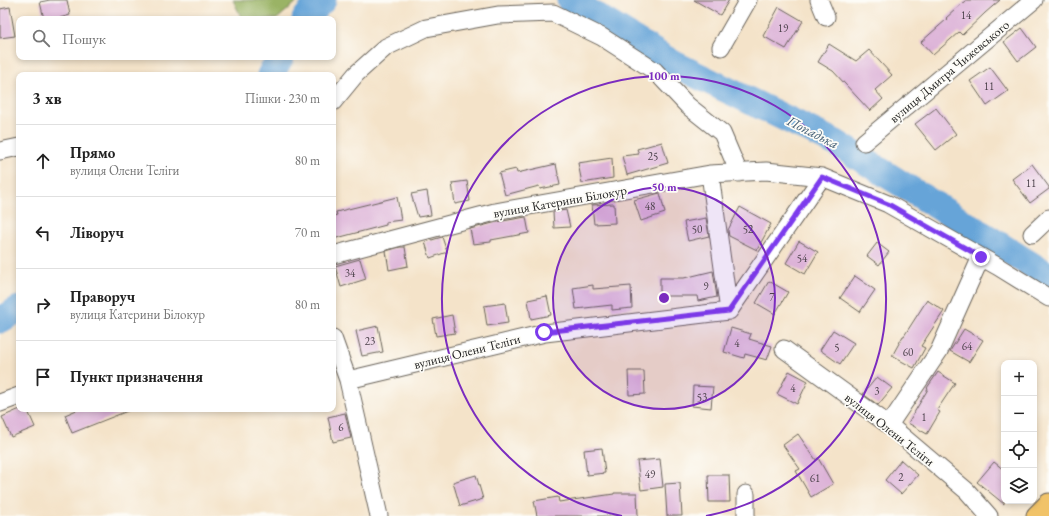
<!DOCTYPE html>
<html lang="uk">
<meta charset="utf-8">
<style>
:root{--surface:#fff;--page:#f6f6f6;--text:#222;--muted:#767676;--line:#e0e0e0}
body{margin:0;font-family:"EB Garamond",serif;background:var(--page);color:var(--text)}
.controls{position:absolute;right:12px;bottom:12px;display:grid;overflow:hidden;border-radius:8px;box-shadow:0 2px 6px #0003}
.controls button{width:36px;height:36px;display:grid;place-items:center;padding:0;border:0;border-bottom:1px solid var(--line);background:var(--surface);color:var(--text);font:20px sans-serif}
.stop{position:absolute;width:12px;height:12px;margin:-9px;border:3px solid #7c3aed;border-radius:50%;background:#fff}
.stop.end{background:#7c3aed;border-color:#fff;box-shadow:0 1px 4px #0008}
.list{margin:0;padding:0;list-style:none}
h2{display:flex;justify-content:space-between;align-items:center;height:52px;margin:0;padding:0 16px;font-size:17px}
h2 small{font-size:13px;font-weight:400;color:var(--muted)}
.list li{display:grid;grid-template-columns:26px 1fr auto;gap:12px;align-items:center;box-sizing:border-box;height:72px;padding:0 16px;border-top:1px solid var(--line)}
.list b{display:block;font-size:15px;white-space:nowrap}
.list p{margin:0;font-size:13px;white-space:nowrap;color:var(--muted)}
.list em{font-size:13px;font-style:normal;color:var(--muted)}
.icon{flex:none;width:22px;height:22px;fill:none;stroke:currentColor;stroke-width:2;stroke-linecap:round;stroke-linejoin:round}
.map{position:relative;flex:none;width:1049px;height:516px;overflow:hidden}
.search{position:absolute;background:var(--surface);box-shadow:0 2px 6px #0003;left:16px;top:16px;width:320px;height:44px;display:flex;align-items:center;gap:10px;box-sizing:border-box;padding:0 14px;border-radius:8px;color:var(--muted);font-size:15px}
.panel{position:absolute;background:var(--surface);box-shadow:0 2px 6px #0003;left:16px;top:72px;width:320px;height:340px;border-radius:8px}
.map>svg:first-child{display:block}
.forest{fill:#9ab365;stroke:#5b6840}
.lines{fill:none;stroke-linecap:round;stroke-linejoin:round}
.river{stroke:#66a4d8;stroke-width:27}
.building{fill:#ddb3d8}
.minor-casing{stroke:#686259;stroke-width:19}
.major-casing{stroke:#686259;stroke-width:23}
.minor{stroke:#fff;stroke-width:17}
.major{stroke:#f1c369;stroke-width:21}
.route{stroke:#7c3aed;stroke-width:5}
.ring{fill:none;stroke:#7b2cbf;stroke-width:2}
.labels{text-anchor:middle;stroke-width:3.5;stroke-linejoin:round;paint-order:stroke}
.number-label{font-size:11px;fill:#4c424b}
.street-label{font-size:13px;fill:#1c1c1c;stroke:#fdfcf7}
.water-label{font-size:14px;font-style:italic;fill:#3d5971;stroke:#fdfcf7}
.centre{fill:#7b2cbf;stroke:#fdfcf7;stroke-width:2}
.ring-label{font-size:12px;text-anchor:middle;font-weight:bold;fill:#7b2cbf;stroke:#fdfcf7;stroke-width:3.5;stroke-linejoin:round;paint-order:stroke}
</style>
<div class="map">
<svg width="1049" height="516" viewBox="0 0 1049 516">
<rect width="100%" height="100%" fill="#fdfcf7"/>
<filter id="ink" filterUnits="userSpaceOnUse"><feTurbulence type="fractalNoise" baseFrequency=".025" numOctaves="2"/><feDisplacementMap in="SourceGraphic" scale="8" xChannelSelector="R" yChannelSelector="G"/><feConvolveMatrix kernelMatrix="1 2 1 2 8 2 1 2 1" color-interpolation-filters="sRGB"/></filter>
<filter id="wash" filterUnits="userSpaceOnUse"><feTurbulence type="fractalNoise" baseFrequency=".012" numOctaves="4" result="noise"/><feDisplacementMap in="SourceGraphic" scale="16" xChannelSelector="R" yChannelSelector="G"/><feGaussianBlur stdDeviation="0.9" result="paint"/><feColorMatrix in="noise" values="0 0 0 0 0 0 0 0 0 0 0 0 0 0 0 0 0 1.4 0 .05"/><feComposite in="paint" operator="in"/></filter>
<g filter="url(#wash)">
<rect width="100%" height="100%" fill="#f4e3c9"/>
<path class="forest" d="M233 0H299L277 19H242Z"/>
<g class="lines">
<path class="river" d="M570 0 674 64 836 143 1049 276
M305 19 308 15 323 0
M270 75 281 57
M0 320 19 309"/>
</g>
<g id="blocks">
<path class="building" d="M50 0H67L70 15 56 19H44L40 2Z
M694 0H729L720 15Z
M966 0H1000L985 13 962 35 959 32 933 55 921 42 947 19 946 18Z
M10 7 15 36 0 38V9Z
M779 7 803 21 786 49 763 36Z
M1022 28 1036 47 1018 61 1004 42Z
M829 44 856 61 869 50 892 75 875 90 883 99 870 111 833 71 818 62Z
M990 67 1008 91 987 106 970 81Z
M936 108 956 134 936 150 915 124Z
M662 142 668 163 627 175 622 156 639 154 637 149Z
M612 158 613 178 582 183 578 163Z
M556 164 560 185 540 189 539 186 505 195 499 173 516 169 517 173Z
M1032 164 1049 187V189L1030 203 1012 179Z
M467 181 470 201 455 204 452 183Z
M427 191 431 215 418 217 411 194Z
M660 193 665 213 641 221 634 200Z
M397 197 401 220 386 222V225L333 239V216L337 215 336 212Z
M614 204 615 223 594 224 592 205Z
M740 207 771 224 757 250 729 236 728 230Z
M566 210 570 227 554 228 553 212Z
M526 217 529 233 491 240V242L473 244 470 229 497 222Z
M706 218 709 236 688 241 684 222Z
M442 237 447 252 430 258 425 242Z
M799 241 818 252 805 274 786 263Z
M877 243 889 252 879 265 867 256Z
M400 247H405L408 266 389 270 386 251Z
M360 259 366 279 341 287 335 266Z
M713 271 717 297 698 301 697 296H660V278H684Z
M855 276 875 290 860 312 840 298Z
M769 281 788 292 775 314 756 303Z
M593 285V289L631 286 632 308 612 310V305L576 309 573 288Z
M547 296 551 315 531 319 528 300Z
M927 300 944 311 921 346 925 348 914 368 892 356 903 336H904Z
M505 303 508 323 487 326 484 306Z
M452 315 455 333 436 336 433 319Z
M378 326 383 352 362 356 356 331Z
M731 328 751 334 749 339 772 346 767 360 745 354 744 358 724 352Z
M964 329 983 340 969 362 950 351Z
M833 330 854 343 840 364 820 350Z
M628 371H644L645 394 629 395Z
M789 371 808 381 797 404 777 394Z
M938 372 955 383 937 410 940 412 927 434 908 423 928 389 927 388Z
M877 377 892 388 878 405 863 394Z
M693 386 713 387 711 408 692 406Z
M20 409H27L35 427 11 437 2 417Z
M79 409H130V410L72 433 65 415Z
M345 413 351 438 333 442 328 417Z
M798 434 816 460 818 458 833 484 811 497 796 471 800 469 783 445Z
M602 448 605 473 587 475 584 450Z
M660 459 663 487 641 490 637 461Z
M901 460 918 475 901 494 885 480Z
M994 462 1004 470V504L977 482Z
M476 475 483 499 460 506 453 482Z
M708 475H729L730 502H709Z
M680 483 682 516H667L665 484Z
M614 493H637L638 516H537L534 501 558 497 559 502 614 494Z"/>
</g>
</g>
<g filter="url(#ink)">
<use href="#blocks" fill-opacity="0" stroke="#686259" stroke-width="1"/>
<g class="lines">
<g class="minor-casing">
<path id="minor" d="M819 0 826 17
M721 47 748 0
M333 102 356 74 386 47 426 28 498 15 553 13 602 37 655 71 688 106 722 133 739 173
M864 142 1034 0
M0 151 19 147
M710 174 729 311
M1032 234 1049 218
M333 255 495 212 710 174 766 171 822 177 888 204 997 266 1049 298
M729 311 822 177
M333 338 348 380 379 516
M784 349 889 425 967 491 989 516
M348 380 545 333 729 311
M0 403 19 396
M889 425 939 351 981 257
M746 516V494"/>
</g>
<g class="major-casing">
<path id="major" d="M1037 516 1049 504"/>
</g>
<use href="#minor" class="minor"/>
<use href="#major" class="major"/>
</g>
</g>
<g class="lines" filter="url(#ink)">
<path class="route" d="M544 332 729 311 822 177 888 204 981 257"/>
</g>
<circle cx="664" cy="298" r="111" fill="#7b2cbf" fill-opacity=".12"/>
<g class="ring">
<circle cx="664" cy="298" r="111"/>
<path d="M622 516A222 222 0 1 1 706 516"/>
</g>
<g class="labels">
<g class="number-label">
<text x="966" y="19">14</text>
<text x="783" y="32">19</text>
<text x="989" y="90">11</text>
<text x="653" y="160">25</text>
<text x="1031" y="187">11</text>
<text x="650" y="210">48</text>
<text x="697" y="233">50</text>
<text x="748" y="233">52</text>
<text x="802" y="262">54</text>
<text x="350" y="277">34</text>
<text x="706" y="290">9</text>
<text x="772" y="301">7</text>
<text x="370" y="345">23</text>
<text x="737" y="347">4</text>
<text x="967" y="350">64</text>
<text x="837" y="351">5</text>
<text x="908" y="356">60</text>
<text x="793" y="392">4</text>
<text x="877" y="395">3</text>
<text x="702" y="401">53</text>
<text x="924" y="421">1</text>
<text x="341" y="431">6</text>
<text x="650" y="478">49</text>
<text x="901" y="481">2</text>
<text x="815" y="482">61</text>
</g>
<g class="street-label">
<text transform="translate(949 71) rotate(-40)" y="5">вулиця Дмитра Чижевського</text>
<text transform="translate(560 201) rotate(-10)" y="5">вулиця Катерини Білокур</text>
<text transform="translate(467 351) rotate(-14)" y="5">вулиця Олени Теліги</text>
<text transform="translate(890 429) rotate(38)" y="5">вулиця Олени Теліги</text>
</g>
<g class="water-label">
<text transform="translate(813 132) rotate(27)" y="5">Попадька</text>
</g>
</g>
<circle cx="664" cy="298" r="6" class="centre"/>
<g class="ring-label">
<text x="664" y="80">100 m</text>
<text x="664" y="191">50 m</text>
</g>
</svg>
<div class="controls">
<button>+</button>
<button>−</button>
<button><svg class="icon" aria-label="locate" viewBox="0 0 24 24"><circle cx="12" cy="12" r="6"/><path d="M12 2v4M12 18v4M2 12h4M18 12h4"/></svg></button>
<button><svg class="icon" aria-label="layers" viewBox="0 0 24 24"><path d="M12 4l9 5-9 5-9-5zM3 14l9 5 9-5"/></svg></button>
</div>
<div class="stop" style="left:544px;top:332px"></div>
<div class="stop end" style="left:981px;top:257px"></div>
<div class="search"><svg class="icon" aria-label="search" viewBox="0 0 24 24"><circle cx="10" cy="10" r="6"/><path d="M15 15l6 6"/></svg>Пошук</div>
<section class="panel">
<h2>3 хв<small>Пішки · 230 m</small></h2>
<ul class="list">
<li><svg class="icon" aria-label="ahead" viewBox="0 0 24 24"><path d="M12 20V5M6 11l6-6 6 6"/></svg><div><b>Прямо</b><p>вулиця Олени Теліги</p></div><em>80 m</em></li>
<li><svg class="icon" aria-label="left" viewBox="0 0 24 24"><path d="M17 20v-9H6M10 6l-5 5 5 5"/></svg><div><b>Ліворуч</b></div><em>70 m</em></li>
<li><svg class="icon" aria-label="right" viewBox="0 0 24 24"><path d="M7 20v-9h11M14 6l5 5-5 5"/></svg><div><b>Праворуч</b><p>вулиця Катерини Білокур</p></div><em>80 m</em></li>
<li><svg class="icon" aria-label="arrive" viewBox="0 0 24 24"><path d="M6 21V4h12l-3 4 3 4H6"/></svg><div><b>Пункт призначення</b></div></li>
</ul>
</section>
</div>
